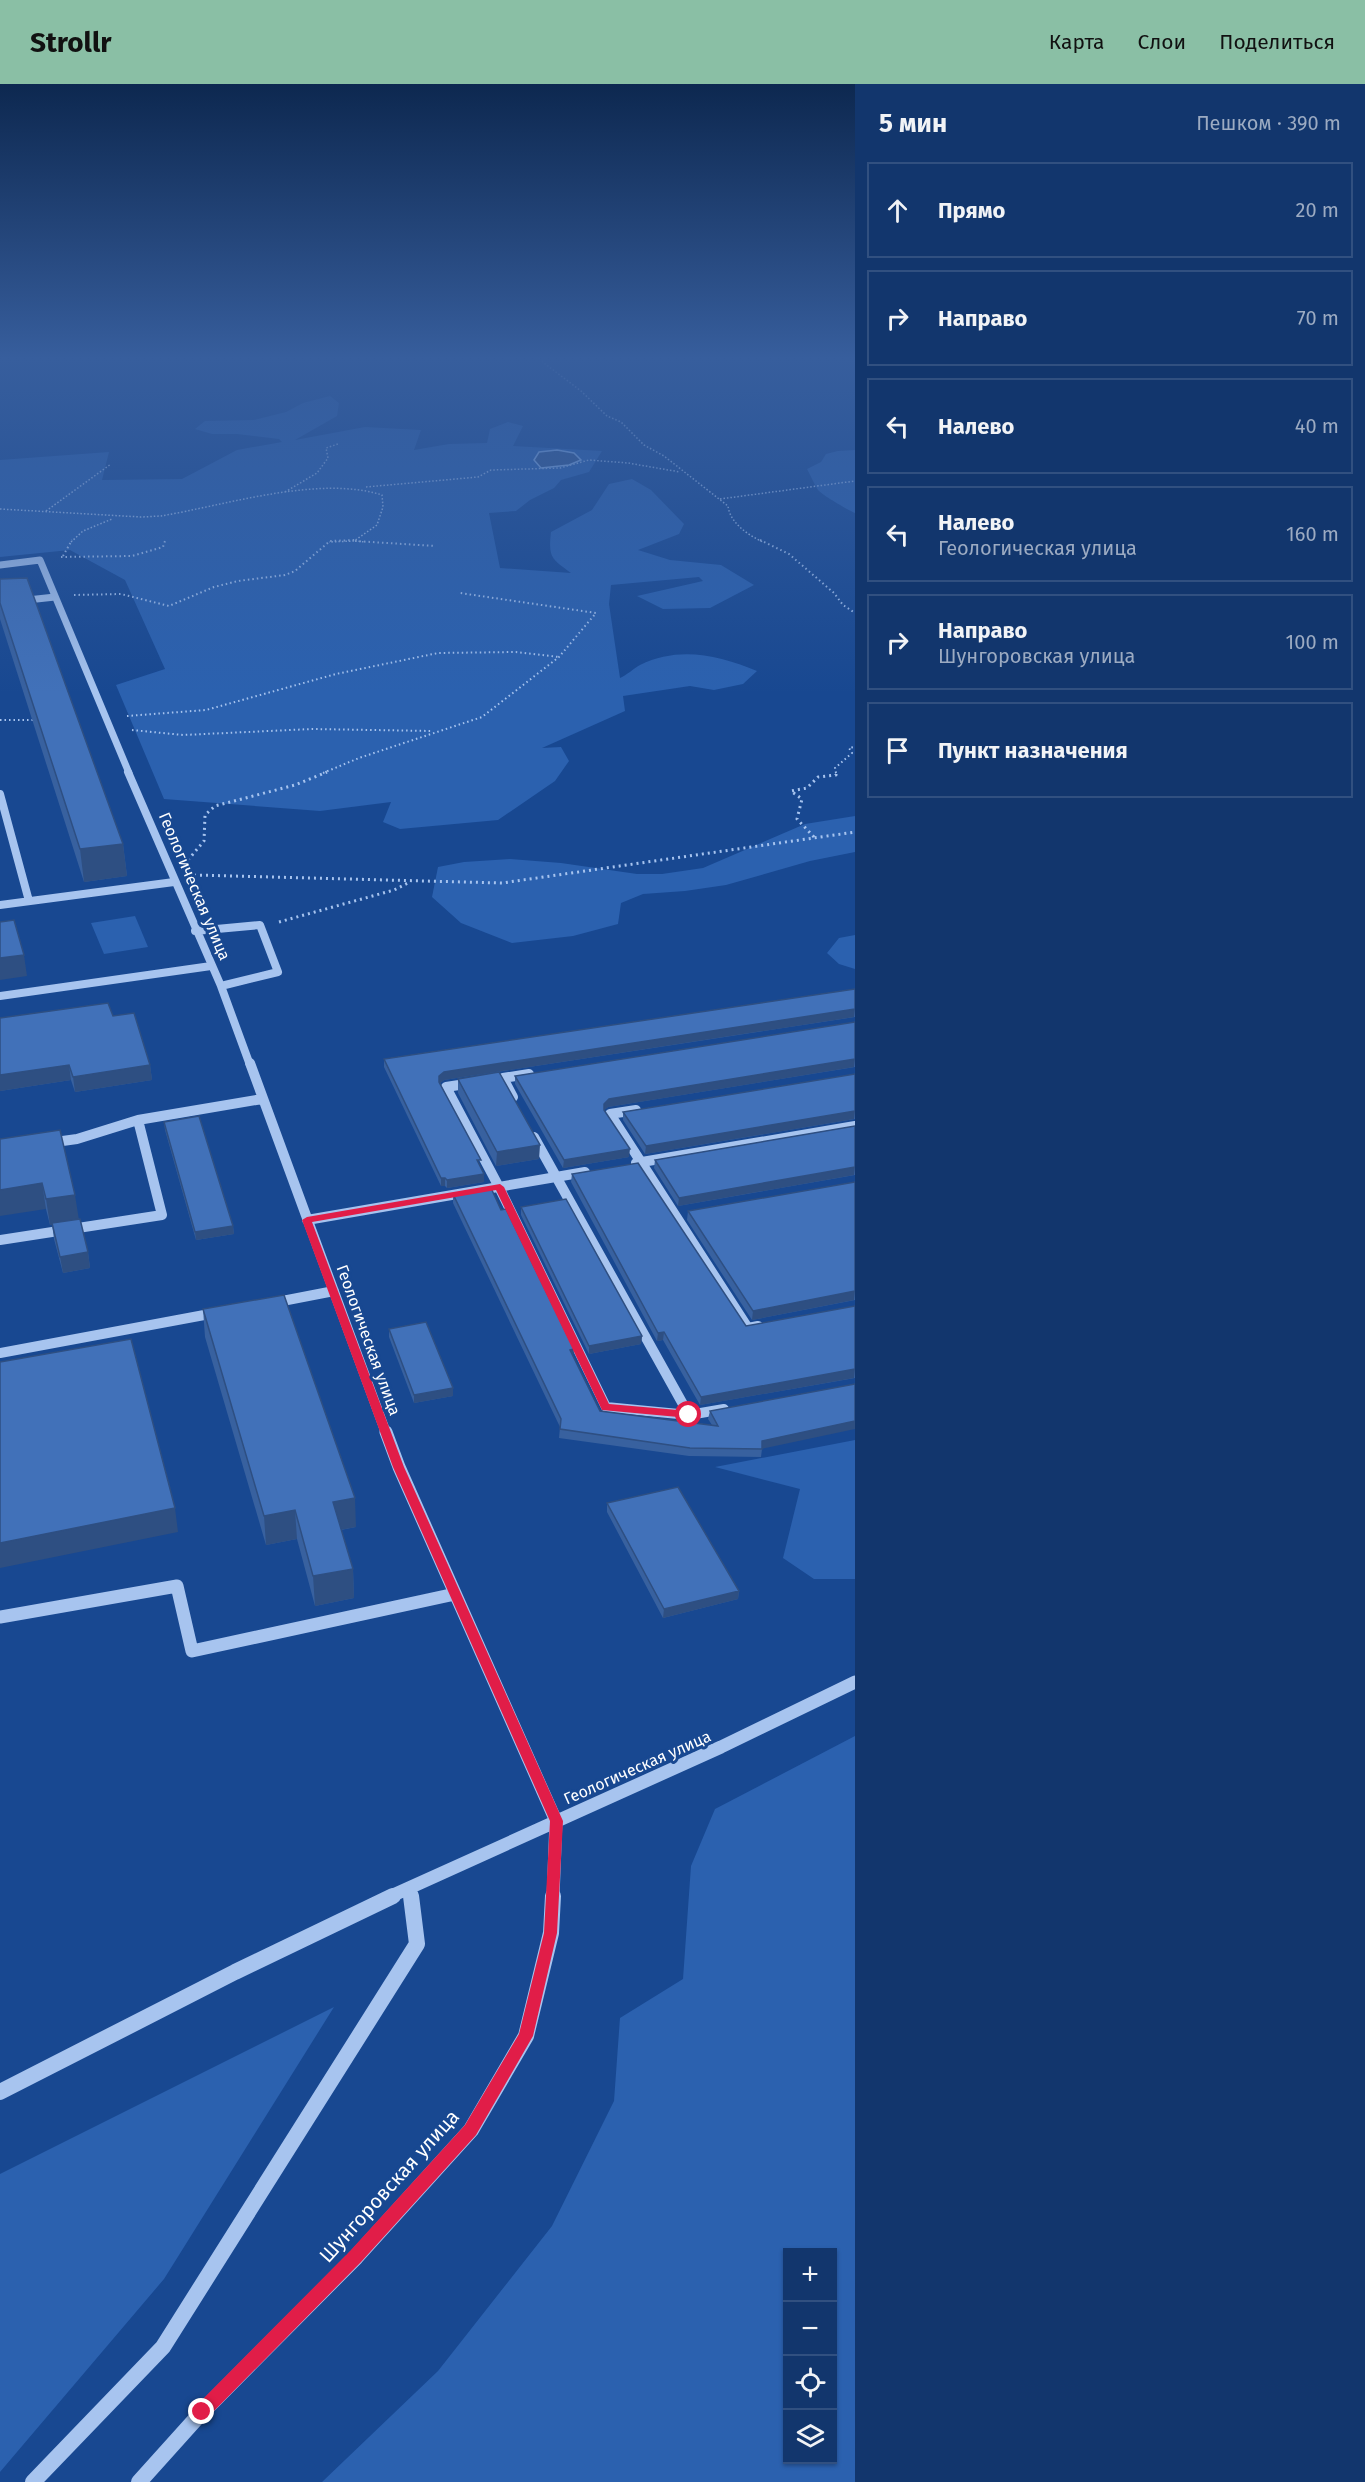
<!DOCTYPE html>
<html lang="ru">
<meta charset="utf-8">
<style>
:root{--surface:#12366d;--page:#1f4175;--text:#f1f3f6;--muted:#9cabc2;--line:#315080;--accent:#8abfa5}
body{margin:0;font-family:"Fira Sans",sans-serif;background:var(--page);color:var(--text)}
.controls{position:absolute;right:18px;bottom:18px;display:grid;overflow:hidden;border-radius:0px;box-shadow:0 2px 4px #0004}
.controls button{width:54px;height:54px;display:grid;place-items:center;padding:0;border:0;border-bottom:2px solid var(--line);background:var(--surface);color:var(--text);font:30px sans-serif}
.stop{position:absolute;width:18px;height:18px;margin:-14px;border:4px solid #e11d48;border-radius:50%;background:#fff}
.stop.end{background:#e11d48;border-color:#fff;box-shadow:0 2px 6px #0008}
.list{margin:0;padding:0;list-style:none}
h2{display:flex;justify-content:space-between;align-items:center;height:78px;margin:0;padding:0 24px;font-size:26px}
h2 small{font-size:20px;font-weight:400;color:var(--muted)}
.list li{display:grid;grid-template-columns:39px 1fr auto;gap:18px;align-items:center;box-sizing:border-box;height:96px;margin:0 12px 12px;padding:0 12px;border:2px solid var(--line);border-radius:0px}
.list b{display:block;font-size:22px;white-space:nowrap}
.list p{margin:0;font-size:20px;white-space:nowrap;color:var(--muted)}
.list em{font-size:20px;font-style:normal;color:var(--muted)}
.icon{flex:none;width:33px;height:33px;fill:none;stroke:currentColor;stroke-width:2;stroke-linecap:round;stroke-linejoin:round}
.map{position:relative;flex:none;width:855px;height:2398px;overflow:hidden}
header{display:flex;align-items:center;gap:36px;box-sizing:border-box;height:84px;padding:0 30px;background:var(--accent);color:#111}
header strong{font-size:28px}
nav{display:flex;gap:33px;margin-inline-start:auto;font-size:21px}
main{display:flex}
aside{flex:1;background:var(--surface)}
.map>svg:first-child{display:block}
.green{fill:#2b61af;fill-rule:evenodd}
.water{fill:#34568c;stroke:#99bff2;stroke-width:1.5}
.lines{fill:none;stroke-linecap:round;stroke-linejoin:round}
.path-far2{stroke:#a7c4ef;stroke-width:1.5;stroke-dasharray:1.5 2;stroke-linecap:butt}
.path-far1{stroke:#a7c4ef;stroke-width:2;stroke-dasharray:1.5 3;stroke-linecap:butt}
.path{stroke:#a7c4ef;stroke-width:3;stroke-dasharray:2 4;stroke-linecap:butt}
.minor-far4{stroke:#a7c4ef;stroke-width:7}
.minor-far3{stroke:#a7c4ef;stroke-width:8}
.minor-far2{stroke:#a7c4ef;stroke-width:10}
.minor-far1{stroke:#a7c4ef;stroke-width:13}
.minor{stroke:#a7c4ef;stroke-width:16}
.wall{fill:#38619f}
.shaded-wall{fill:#2e4f82}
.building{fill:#4171b9;stroke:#2e4f82;stroke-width:1.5}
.route{fill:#e11d48}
.labels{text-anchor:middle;stroke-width:6;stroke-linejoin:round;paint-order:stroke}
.street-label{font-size:16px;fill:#fff;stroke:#184891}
.near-street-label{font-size:20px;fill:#fff;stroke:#184891}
</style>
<header>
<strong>Strollr</strong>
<nav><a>Карта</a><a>Слои</a><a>Поделиться</a></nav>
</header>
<main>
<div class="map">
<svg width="855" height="2398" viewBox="0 0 855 2398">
<rect width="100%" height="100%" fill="#184891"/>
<path class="green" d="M330 312 339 319 337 332 295 356 365 343 421 346 414 366 449 360 487 359 490 345 508 338 523 342 513 362 602 367 589 388 561 396 554 404 530 416 516 427 489 429 500 484 571 489C552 475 548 474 551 448L592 426 609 400 632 395 651 406 684 440 679 450 638 466 670 476 721 481 754 501 710 524 663 525 637 512 703 497 699 493 611 501 609 520 620 594C627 591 633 585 640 581 679 562 718 571 757 587L743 600 714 606 690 602 623 612 625 627 542 664 561 663 569 677 555 697 498 736 400 745 383 738 391 718 320 727 164 715 116 601 165 585 125 496 70 466 0 473V376L109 368 102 396 182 395 237 366 282 358 279 355 237 350H212L195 345 205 337 254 336 286 328 303 319ZM539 368 580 376 569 381 542 384Z
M855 366V429C848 426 822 411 818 406 814 400 811 392 807 385L821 378 826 370 838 367Z
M855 732V768L810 777 726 801 685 807 643 810 621 819 618 840 573 852 512 859 461 839 432 813 438 783 464 778 510 775 561 779 637 790H662L703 784 805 740Z
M135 832 148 863 104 870 91 839Z
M855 851V885L839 880 827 869 839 854Z
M855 1356V1495H814L783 1474 800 1405 715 1383Z
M855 1652V2398H322L438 2287 552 2142 614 2017 620 1934 683 1895 691 1782 715 1725ZM788 2168H832V2376H788Z
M334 1923 164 2195 0 2388V2090Z"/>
<path class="water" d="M557 366 574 369 581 376 569 381 541 384 534 376 539 368Z"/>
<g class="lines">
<path class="path-far2" d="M536 273 581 307 607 332 621 338 644 361 664 372 728 422C730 439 748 451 763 458
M366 403 478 393 491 386 560 384 589 376 628 379 680 388
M285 408 317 389 328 374 326 364 338 360
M720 415 855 397
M0 425 141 433 161 432C226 421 319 391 382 411L383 423 377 441 354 457 329 458
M46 427 111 380
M355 457 365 458
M71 458 83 447 112 435"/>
<path class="path-far1" d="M760 456 789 470 834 509 843 521 855 529
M355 457 435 462
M63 472 72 456
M61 473 132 472 163 463 165 457
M74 511 121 510 169 522 214 503 238 497 285 491 295 487 330 457 355 456
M127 632 206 626 336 590 438 569 516 568 559 573
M0 636H35
M132 646 183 651 312 645 433 647
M323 689 359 674 482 633 559 573 596 529 460 509
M836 689 835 684 852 669 849 664 855 663"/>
<path class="path" d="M814 753 797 735 802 715 791 707 807 704 818 693 836 691V688
M188 776 204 757 205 731 215 722 295 701 327 688
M194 791 502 799 855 748
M279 838 394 806 410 798"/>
<path class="minor-far4" d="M0 481 40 476 129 689
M0 519 55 513"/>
<path class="minor-far3" d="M128 688 221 902 250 981
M0 710 29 817
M0 821 174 798
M195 847 260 841 278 888 221 902
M0 912 211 882"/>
<path class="minor-far2" d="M250 979 386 1349
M472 999 446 1003 499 1103 606 1323 689 1331
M513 1013 503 994 529 990
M636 1026 610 1030 748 1244 758 1242
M534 1053 689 1331 724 1325
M48 1059 77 1055 138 1036 262 1015
M636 1079 855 1042
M307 1136 585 1088
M0 1156 162 1131 138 1036
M272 1219 334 1207
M0 1269 215 1229"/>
<path class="minor-far1" d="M386 1348 399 1383 556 1737 553 1813
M0 1533 177 1502 192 1567 455 1510
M410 1804 411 1813
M389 1813 721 1663 855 1598"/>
<path class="minor" d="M0 2008 235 1888 393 1812
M33 2398 163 2263 417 1860 411 1812
M139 2398 202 2328 356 2173 471 2046 526 1952 551 1849 553 1812"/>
</g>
<path class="wall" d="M0 495 123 760 127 792 84 798 0 535Z
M855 905V933L444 996 440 999 480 1083 484 1098 447 1104 445 1102H441L384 983V975Z
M0 934 150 981 152 996 75 1008 71 996 0 1007Z
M855 938V983L608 1023 604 1026 629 1073 563 1084 515 1000V992Z
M855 990V1035L645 1070 623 1036V1028Z
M458 995 539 1075 496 1082 458 1009Z
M164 1038 233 1142 234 1150 196 1156 165 1046Z
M855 1042V1091L678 1122 654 1084 655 1076Z
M0 1055 79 1135 88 1168 90 1184 63 1189 54 1155 52 1140 50 1141 46 1125Z
M572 1090 746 1242 855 1222V1294L700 1321 663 1256 657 1257 571 1098Z
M855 1098V1216L752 1236 687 1136 688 1127Z
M453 1110 573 1273 600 1327 712 1341 708 1335 710 1327 762 1365 761 1373 689 1372 559 1354 560 1343 453 1119Z
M521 1123 642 1252 641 1260 589 1270 521 1131Z
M203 1225 356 1443 341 1446 353 1485 354 1514 315 1522 297 1455 266 1461 205 1253Z
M389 1245 453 1312 414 1319 389 1253Z
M607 1419 739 1507 738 1515 663 1534 607 1428Z"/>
<path class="shaded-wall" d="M123 760 127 792 84 798 80 765Z
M24 871 27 892 0 896V874Z
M855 925 854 933 444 996 439 1000V992L444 988Z
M855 975 854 983 608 1023 603 1027 604 1020 609 1015Z
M69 981 71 996 0 1007V991Z
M150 981 152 996 75 1008 73 993Z
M855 1027 854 1035 645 1070 646 1062Z
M540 1061 539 1075 496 1082 497 1068Z
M630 1065 629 1073 563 1084 564 1076Z
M855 1083 854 1091 678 1122 679 1114Z
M484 1090V1098L447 1104V1096Z
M441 1094H445V1102H441Z
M42 1099 46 1125 0 1132V1106Z
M75 1111 79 1136 50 1141 46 1115Z
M233 1142 234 1150 196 1156 195 1148Z
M88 1168 90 1184 63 1189 60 1173Z
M855 1207 854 1216 752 1236 753 1227Z
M664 1248 663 1256 657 1257 658 1249Z
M642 1252 641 1260 589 1270V1262Z
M574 1265 573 1273 570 1266Z
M855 1285 854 1294 700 1321 701 1313Z
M453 1304V1312L414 1319V1311Z
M855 1337V1345L761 1365 762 1357Z
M355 1414 356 1443 334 1447 333 1418Z
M175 1424 178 1448 0 1484V1459Z
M295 1426 297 1455 266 1461 264 1432Z
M353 1485 354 1514 315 1522 313 1492Z
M739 1507 738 1515 663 1534 664 1525Z"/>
<path class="building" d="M27 494 123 760 80 765 0 519V495Z
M14 836 24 871 0 874V838Z
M855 905V925L444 988 439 992V998L481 1076H477L484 1090 447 1096 445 1094H441L384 975Z
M108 919 113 932 134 929 150 981 73 993 69 981 0 991V934Z
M855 938V975L609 1015 604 1020V1026L630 1065 564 1076 515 992Z
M499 988 540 1061 497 1068 458 995Z
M855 990V1027L646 1062 623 1028Z
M199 1032 233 1142 195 1148 164 1038Z
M855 1042V1083L679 1114 655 1076Z
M60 1046 75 1111 46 1115 42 1099 0 1106V1055Z
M638 1079 746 1242 855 1222V1285L701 1313 664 1248 658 1249 572 1090Z
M855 1098V1207L753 1227 688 1127Z
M491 1104 501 1126 506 1125 574 1265 570 1266 600 1327 718 1342 710 1327 855 1300V1337L762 1357V1365L690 1364 560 1345 561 1335 453 1110Z
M566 1115 642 1252 589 1262 521 1123Z
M80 1135 88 1168 60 1173 52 1139Z
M284 1211 355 1414 333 1418 353 1485 313 1492 295 1426 264 1432 203 1225Z
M426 1238 453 1304 414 1311 389 1245Z
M131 1255 175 1424 0 1459V1278Z
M678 1403 739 1507 664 1525 607 1419Z"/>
<linearGradient id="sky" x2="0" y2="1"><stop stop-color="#0d2850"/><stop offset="0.45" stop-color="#375e9d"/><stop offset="1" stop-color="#375e9d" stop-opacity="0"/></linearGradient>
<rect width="855" height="609" fill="url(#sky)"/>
<path class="route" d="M500 1100 504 1103 609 1320 689 1327 694 1331 689 1334 602 1326 496 1106 312 1138 404 1383 563 1737 557 1849 533 1952 476 2051 361 2178 208 2333 202 2336 196 2333 194 2328 196 2322 350 2167 465 2041 519 1950 544 1849 550 1737 393 1383 302 1136 307 1133Z"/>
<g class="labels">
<g class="street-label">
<text transform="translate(195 802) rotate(67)" y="6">Геологическая улица</text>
<text transform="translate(369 1256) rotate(70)" y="6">Геологическая улица</text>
<text transform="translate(637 1683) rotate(-24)" y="6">Геологическая улица</text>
</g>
<g class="near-street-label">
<text transform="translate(389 2102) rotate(-48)" y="7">Шунгоровская улица</text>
</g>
</g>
</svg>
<div class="controls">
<button>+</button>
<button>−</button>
<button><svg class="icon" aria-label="locate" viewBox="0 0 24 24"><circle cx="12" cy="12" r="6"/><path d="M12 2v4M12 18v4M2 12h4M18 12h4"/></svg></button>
<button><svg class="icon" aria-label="layers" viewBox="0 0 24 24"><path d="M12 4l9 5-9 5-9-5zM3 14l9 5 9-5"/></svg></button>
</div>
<div class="stop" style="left:689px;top:1331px"></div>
<div class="stop end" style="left:202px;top:2328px"></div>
</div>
<aside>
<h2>5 мин<small>Пешком · 390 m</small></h2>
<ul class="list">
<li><svg class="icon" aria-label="ahead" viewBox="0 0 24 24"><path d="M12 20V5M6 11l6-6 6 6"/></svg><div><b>Прямо</b></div><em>20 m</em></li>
<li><svg class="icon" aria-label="right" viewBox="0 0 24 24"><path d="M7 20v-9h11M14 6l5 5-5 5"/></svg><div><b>Направо</b></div><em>70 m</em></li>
<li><svg class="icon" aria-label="left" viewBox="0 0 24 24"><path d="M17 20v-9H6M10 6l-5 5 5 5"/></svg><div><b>Налево</b></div><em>40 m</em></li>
<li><svg class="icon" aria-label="left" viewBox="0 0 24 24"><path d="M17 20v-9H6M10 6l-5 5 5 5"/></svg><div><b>Налево</b><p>Геологическая улица</p></div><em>160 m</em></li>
<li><svg class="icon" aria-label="right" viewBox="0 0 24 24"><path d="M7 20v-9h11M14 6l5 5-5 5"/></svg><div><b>Направо</b><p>Шунгоровская улица</p></div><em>100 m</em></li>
<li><svg class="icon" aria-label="arrive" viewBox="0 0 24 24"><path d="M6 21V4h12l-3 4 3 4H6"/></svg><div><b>Пункт назначения</b></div></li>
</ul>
</aside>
</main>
